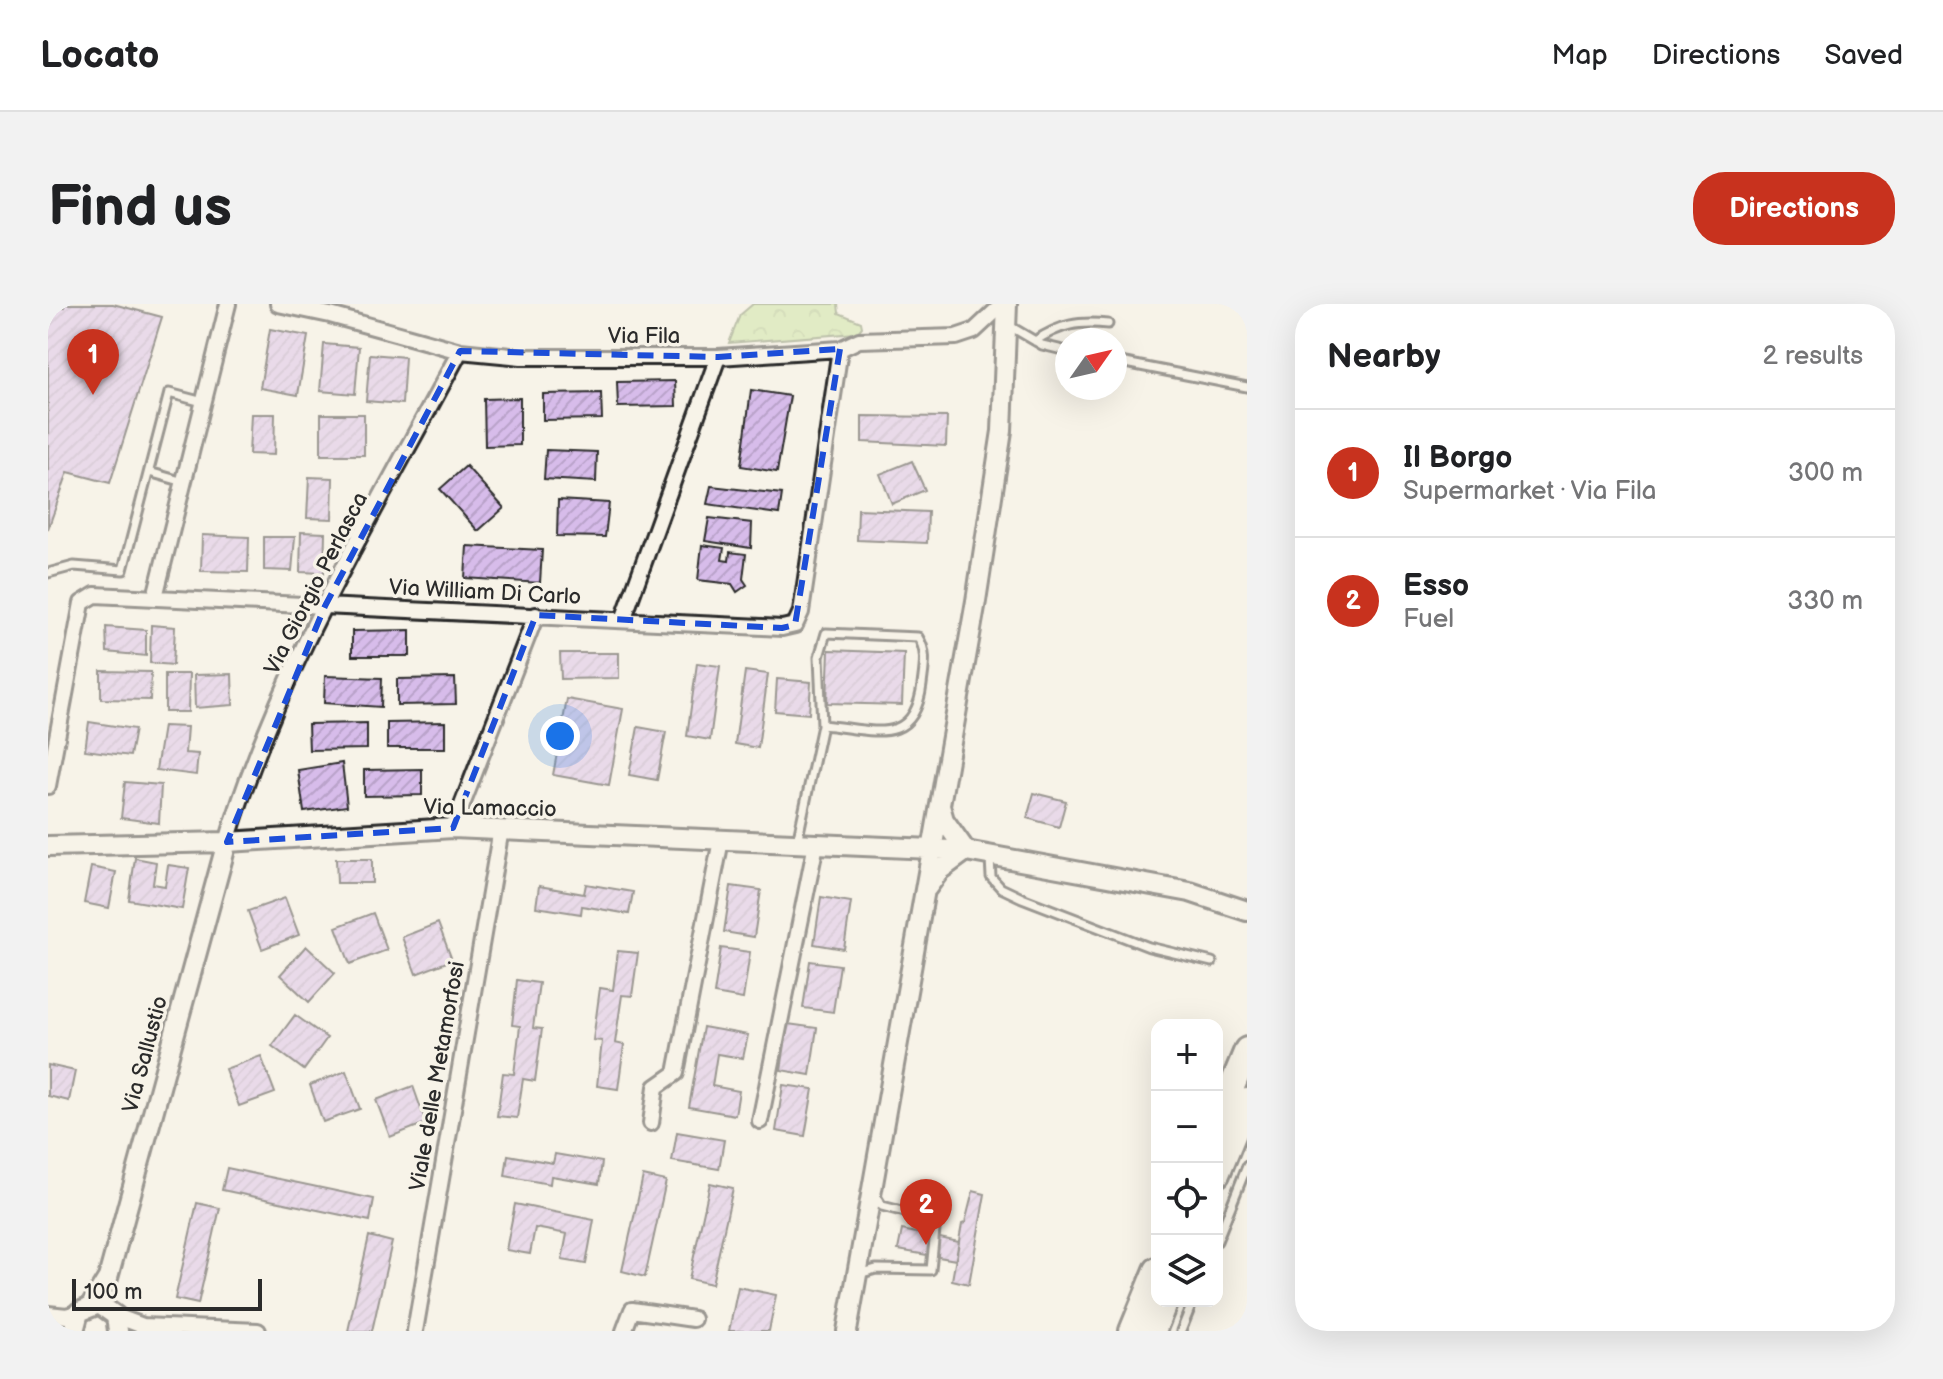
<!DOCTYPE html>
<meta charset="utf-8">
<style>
:root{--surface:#fff;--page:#f2f2f2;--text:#202124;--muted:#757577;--line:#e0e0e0;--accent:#c8321e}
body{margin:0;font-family:"Balsamiq Sans",sans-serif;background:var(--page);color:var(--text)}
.controls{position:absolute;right:24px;bottom:24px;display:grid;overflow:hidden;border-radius:16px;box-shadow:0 8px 32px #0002}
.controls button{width:72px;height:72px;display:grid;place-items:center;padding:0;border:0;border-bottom:2px solid var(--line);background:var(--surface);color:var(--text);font:40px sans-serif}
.compass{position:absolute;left:1007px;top:24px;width:72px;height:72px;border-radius:50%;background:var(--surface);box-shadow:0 8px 32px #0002;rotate:56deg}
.scale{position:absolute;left:24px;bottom:20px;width:190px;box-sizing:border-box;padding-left:8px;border:4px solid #2b2b2b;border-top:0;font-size:22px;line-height:28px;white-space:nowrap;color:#2b2b2b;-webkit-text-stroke:6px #f7f3e8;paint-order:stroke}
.you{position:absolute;left:512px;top:432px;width:28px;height:28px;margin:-20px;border:6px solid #fff;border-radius:50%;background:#1a73e8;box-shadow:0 0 0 12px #1a73e833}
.badge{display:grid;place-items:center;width:52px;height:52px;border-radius:50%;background:var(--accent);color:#fff;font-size:26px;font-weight:700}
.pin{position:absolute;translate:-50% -66px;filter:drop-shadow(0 2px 4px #0008)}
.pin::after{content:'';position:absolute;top:42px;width:28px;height:24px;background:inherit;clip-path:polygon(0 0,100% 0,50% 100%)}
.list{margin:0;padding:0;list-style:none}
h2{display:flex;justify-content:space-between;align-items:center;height:104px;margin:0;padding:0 32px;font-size:34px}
h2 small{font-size:26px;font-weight:400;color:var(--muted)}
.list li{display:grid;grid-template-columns:52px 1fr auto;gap:24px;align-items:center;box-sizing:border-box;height:128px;padding:0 32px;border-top:2px solid var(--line)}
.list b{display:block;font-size:30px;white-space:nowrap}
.list p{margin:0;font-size:26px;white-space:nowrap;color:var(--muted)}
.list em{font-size:26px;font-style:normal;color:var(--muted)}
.icon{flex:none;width:44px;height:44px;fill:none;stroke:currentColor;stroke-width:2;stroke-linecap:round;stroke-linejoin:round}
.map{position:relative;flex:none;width:1199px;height:1027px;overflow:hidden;border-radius:32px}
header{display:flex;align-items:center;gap:48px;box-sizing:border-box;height:112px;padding:0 40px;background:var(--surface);border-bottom:2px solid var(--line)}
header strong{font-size:38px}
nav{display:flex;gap:44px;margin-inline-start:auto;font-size:28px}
.intro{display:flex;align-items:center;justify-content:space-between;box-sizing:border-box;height:192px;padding:0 48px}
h1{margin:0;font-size:56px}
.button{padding:20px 36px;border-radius:32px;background:var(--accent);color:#fff;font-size:28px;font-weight:700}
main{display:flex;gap:48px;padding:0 48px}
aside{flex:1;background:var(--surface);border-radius:32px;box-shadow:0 8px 32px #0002}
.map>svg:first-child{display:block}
.forest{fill:url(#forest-crowns);stroke:#788763;stroke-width:2}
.building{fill:url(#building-hatch);stroke:#2b2b2b;stroke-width:2}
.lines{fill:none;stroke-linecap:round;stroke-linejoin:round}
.lane-casing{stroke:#2b2b2b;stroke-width:13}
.street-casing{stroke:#2b2b2b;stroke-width:20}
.secondary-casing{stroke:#2b2b2b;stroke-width:24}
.highway-casing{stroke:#2b2b2b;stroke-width:30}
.lane{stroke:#f7f3e8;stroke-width:7}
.street{stroke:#f7f3e8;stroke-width:14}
.secondary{stroke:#f7f3e8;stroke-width:18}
.highway{stroke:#f7f3e8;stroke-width:24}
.marked{fill:none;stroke:#1d4ed8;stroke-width:6;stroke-dasharray:16 10;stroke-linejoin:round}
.labels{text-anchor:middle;stroke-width:7;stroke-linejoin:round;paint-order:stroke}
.street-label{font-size:22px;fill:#2b2b2b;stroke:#f7f3e8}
</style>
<header>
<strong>Locato</strong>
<nav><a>Map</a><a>Directions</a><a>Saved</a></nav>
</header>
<div class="intro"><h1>Find us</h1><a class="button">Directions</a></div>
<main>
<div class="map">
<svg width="1199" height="1027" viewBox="0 0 1199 1027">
<defs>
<pattern id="forest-crowns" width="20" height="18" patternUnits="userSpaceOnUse" patternTransform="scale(2)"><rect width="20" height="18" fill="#c6e39b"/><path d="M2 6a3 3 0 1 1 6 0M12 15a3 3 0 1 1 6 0" fill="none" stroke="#aac386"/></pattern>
<pattern id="building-hatch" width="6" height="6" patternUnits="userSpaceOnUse" patternTransform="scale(2)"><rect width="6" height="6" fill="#d7bcea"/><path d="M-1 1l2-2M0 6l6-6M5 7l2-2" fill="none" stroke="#b9a2c9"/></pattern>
</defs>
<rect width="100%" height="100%" fill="#f7f3e8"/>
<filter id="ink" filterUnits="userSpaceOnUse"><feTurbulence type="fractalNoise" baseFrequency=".0125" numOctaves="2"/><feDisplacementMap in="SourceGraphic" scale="16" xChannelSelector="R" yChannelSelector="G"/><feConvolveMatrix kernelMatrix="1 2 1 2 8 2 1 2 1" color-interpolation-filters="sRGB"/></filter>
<g filter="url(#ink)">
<path class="forest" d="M705 0H790L791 9 813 18 814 23 809 29 681 39 692 11Z"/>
<path class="building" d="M0 0 16 3 17 0H65L114 13 62 179 20 168 0 225Z
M222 25 260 32 250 91 212 84Z
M276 40 311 43 307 90 272 87Z
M322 50 357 53 354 100 318 97Z
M627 77 628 102 570 103 569 78Z
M703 86 742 92 729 168 693 162Z
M553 89 554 115 495 116V90Z
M472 94V141L437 142 436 95Z
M203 110H227L226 151 201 150Z
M273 110H316V151H273Z
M814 112 899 113 898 142 814 138Z
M498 146 549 148 548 178 496 175Z
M864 157 877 186 844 200 832 170Z
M418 162 456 204 430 227 392 185Z
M261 173 285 174 284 215 259 214Z
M663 182 734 190 731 210 659 200Z
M510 196 561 199 557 233 509 232Z
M810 205 880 208 879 239 809 236Z
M661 214 704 219 703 244 657 237Z
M253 228 277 229 276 269 252 268Z
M154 231 201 233 200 268 153 267Z
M216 233H247L244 267 216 266Z
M654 241 676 244 674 256 681 257 682 248 698 250 695 275 699 281 689 288 684 280 650 276Z
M419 242 494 246 492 279 417 274Z
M103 321 127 323 125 361 102 359Z
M58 323 98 326V352L59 348Z
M362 326V352H304V327Z
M781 346 856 349 854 401 779 399Z
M512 349H571V374L513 375Z
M649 359 672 362 662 436 639 432Z
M53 367 103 368 102 396 53 395Z
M697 367 720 370 710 444 687 440Z
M117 370H141L140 408H117Z
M184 370 185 401 147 404 146 371Z
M277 372 334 374 333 403 276 399Z
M407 374 408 400 349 401V375Z
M729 375 763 378 761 410 727 407Z
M519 395 575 405 561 481 505 471Z
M41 418 87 425 82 452 37 446Z
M397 418V444H339V419Z
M319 419V445L261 446 260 420Z
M115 422 139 423 137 449 150 450 148 471 108 466Z
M590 423 618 428 609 476 581 471Z
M294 459 299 502 256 508 250 466Z
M374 465V491L316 492V466Z
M77 478 113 481 111 519 73 514Z
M986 489 1018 497 1011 523 979 514Z
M87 554 108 558 105 580 117 582 120 561 141 564 134 605 81 596Z
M288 555H324V579H289Z
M43 563 68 568 61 604 36 599Z
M538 580 585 588 581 610 534 602 533 610 488 603 491 582 536 590Z
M683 582 713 586 706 633 676 628Z
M773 593 803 598 796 645 766 640Z
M237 594 251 631 214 645 200 607Z
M325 609 339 646 302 660 288 623Z
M390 619 404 656 368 670 354 633Z
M258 642 287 669 261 698 232 671Z
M673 644 702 648 695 695 666 690Z
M570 647 590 649 584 692 574 691 567 739 576 741 570 785 549 782 554 737 545 736 552 684 565 686Z
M762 657 792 661 785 708 755 704Z
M469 676 491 679 485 724 494 725 487 777 475 775 469 814 449 812 455 769 466 770 472 722 464 721Z
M247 711 279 734 256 766 224 742Z
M740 720 769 724 762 771 733 766Z
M655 723 700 731 695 754 669 750 664 782 691 787 687 811 641 803Z
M213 752 227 789 191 802 177 765Z
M0 761 27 767 21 797 0 792Z
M298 767 312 805 275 818 262 781Z
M735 781 765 785 757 832 728 827Z
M365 782 378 819 342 833 328 796Z
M629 828 676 836 671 865 624 857Z
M507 850 554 858 551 880 503 872 502 880 457 872 460 851 505 859Z
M179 864 326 895 322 917 174 886Z
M595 872 618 877 597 973 574 967Z
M662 879 685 884 664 980 641 975Z
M925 887 937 890 921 980 904 976 914 920 917 919Z
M149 899 172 904 150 1000 127 995Z
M467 900 546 916 538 960 514 956 519 930 487 924 482 950 458 946Z
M854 926 911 938 908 956 850 946Z
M321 932 344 938 324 1027H300Z
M690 983 728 991 721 1027H681Z"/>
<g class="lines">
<g class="lane-casing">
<path id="lane" d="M960 21 994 41 1019 47
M987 37C1013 20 1030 17 1060 20
M1067 57 1199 83
M101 168 136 178
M0 269 26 262 75 266 121 89 155 98
M749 538 774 421C823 425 866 445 874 381 876 363 880 349 870 333L778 329 771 353 774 421
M942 554 943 573 953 584 974 594 1101 643 1164 658
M1169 937 1199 862
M811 970 828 965 883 966 888 916 834 902 827 891
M1133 1027 1145 997"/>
</g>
<g class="street-casing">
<path id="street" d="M230 0 282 11 412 47 473 53H670L792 45 811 36 908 33 926 27 955 0
M107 293 180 0
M575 316 670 53
M0 482 34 299 47 291 734 324 747 321 753 308 792 45
M405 524 488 311
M179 538C230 365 328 206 412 47
M712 817 768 540
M603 819 608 783 628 769 673 536
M0 1010 19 1012 31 1008
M68 1012 95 1022 210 1027
M367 1027 453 525
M576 1027 584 1006 645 1015"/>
</g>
<g class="secondary-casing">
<path id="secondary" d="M892 502 896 516 918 547
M0 542 179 538 405 524 884 545 918 547 1142 588 1199 607
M879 584 892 566 918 547
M44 1000 60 974 179 538
M26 1027 31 1008 51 1000 68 1012 70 1027
M799 1027 928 297 954 127 959 0"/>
</g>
<g class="highway-casing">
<path id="highway" d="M1169 819 1199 746
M1169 870 1199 797
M1084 1027 1109 966
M1105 1027 1117 997"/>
</g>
<use href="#lane" class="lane"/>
<use href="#street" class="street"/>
<use href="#secondary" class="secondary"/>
<use href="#highway" class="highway"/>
</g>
</g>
<path d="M0 0H1199V1027H0ZM792 45 747 321 734 324 488 311 405 524 179 538 277 302 412 47 670 53Z" fill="#f7f3e8" fill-opacity=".55" fill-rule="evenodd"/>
<path class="marked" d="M792 45 747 321 734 324 488 311 405 524 179 538 277 302 412 47 670 53Z"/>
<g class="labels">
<g class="street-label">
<text x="596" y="39">Via Fila</text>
<text transform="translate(267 279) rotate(-63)" y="8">Via Giorgio Perlasca</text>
<text transform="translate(437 287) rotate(3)" y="8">Via William Di Carlo</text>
<text transform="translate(442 503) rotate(1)" y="8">Via Lamaccio</text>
<text transform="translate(96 750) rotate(-75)" y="8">Via Sallustio</text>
<text transform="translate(388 772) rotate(-80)" y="8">Viale delle Metamorfosi</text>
</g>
</g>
</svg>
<div class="controls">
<button>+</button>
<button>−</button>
<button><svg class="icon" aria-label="locate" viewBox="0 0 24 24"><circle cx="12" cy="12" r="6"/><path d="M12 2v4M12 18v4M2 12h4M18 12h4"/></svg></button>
<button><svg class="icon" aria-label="layers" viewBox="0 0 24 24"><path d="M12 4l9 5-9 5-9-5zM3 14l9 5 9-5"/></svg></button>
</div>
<svg class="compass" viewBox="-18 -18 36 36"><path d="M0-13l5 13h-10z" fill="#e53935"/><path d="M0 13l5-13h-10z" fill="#757577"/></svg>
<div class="scale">100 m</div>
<div class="you"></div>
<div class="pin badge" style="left:45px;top:91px">1</div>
<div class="pin badge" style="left:878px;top:941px">2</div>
</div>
<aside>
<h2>Nearby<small>2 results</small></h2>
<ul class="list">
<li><span class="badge">1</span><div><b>Il Borgo</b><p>Supermarket · Via Fila</p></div><em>300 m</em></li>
<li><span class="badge">2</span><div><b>Esso</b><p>Fuel</p></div><em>330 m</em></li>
</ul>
</aside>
</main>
